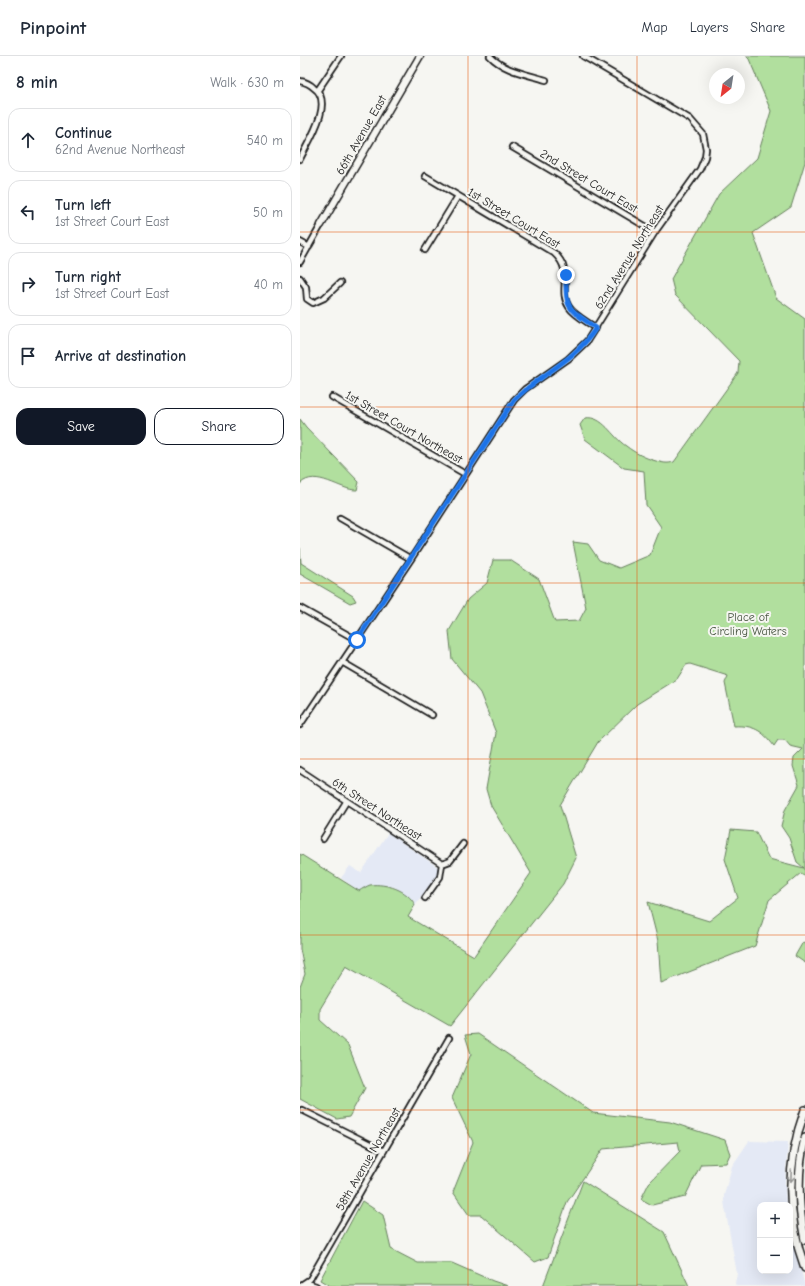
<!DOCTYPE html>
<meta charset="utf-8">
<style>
:root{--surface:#fff;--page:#f6f6f7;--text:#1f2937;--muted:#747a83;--line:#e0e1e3;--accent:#111827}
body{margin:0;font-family:"Comic Neue",sans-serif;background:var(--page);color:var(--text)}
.controls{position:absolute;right:12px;bottom:12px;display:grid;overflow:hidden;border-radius:8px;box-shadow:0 4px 16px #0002}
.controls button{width:36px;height:36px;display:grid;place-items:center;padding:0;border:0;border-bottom:1px solid var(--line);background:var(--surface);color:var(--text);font:20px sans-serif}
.compass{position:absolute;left:409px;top:12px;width:36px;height:36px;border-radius:50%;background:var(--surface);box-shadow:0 4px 16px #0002;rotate:210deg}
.stop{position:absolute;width:12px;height:12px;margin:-9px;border:3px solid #1a73e8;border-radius:50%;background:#fff}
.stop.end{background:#1a73e8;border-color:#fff;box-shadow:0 1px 4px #0008}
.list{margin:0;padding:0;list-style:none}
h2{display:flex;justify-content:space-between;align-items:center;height:52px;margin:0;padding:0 16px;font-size:17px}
h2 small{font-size:13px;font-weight:400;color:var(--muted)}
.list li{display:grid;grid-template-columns:26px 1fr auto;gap:12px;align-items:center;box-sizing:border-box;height:64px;margin:0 8px 8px;padding:0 8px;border:1px solid var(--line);border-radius:12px}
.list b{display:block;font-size:15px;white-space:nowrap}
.list p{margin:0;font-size:13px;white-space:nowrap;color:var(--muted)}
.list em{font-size:13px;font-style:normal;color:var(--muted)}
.actions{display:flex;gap:8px;padding:12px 16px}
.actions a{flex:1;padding:9px 0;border:1px solid var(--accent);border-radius:12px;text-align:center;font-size:14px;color:var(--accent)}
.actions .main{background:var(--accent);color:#fff}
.icon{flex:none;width:22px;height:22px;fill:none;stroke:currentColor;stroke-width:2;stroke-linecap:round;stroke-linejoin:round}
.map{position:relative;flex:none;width:505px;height:1230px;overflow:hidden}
header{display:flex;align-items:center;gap:24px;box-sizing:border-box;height:56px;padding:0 20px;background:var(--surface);border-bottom:1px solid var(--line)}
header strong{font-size:19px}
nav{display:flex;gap:22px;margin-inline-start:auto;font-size:14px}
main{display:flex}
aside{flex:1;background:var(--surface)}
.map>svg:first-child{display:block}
.built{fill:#e4e9f5}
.green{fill:#b1df9e;stroke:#667e5d}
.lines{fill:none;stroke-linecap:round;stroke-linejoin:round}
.street-casing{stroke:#1c1c1c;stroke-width:8}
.secondary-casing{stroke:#1c1c1c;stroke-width:9}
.primary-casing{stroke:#1c1c1c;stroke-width:10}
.street{stroke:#f6f6f2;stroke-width:4.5}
.secondary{stroke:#f6f6f2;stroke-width:6}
.primary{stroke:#f6f6f2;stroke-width:7}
.oneway{stroke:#949492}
.route{stroke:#1a73e8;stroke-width:5}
.grid{fill:none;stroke:#e8590c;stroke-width:1;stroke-opacity:0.55}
.labels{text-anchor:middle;stroke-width:4;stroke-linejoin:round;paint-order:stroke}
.street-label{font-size:12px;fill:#1c1c1c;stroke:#f6f6f2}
.park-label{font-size:12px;fill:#495643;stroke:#f6f6f2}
</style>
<header>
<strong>Pinpoint</strong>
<nav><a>Map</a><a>Layers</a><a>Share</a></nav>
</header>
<main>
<aside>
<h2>8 min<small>Walk · 630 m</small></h2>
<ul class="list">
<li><svg class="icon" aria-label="ahead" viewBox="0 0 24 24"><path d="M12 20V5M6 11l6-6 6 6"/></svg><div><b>Continue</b><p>62nd Avenue Northeast</p></div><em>540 m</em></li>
<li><svg class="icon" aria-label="left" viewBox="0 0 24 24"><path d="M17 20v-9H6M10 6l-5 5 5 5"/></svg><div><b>Turn left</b><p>1st Street Court East</p></div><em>50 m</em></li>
<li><svg class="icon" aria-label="right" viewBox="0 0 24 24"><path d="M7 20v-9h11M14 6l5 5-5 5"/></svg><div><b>Turn right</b><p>1st Street Court East</p></div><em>40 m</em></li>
<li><svg class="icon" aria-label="arrive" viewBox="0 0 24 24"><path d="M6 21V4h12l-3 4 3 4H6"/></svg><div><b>Arrive at destination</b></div></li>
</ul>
<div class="actions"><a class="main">Save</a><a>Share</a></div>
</aside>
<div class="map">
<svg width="505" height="1230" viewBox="0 0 505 1230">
<rect width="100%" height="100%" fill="#f6f6f2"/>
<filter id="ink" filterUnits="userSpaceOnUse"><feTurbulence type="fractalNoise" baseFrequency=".025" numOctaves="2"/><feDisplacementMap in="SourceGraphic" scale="8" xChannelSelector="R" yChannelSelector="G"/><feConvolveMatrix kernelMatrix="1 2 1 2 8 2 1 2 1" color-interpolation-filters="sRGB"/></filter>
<g filter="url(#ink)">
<path class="built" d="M88 777 139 812V816L115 849 113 844 94 831 70 829 59 835 41 822 50 810 61 817Z
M449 1085 488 1086 485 1127 486 1149H460V1215H490V1173L505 1230H436L435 1227 437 1218 424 1146V1139L432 1110Z"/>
<path class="green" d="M446 0H505V106L491 151 453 177 476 242 505 263V820L501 817 469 844 455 890 361 927 358 885 348 846 409 865 438 842 425 803 431 774 456 776 469 803 504 812 497 806 489 782 481 770 485 754 499 729 493 710 494 702 503 693 490 690 485 684H478L474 690C462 674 453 669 434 670L425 627 428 620 390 608 386 609 377 623 337 648 298 686 260 749 276 802 263 828 150 970 46 910 20 953V964L48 989 65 1032 49 1061 37 1063 0 1043V931L5 918 0 893V798L59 835C62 833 67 830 70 829 86 827 108 834 115 849L108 861 174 900 231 817 191 750 186 733 196 677 180 637 152 603 149 575 168 543 187 527 193 504H210L239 523 255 566 279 565 286 552 273 486 288 488 299 504 319 512 350 499 361 471 346 449 344 415 324 412 285 383 280 369 285 362C303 359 312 381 326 390 335 397 345 402 356 405 363 407 367 408 374 406L438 317 439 305 375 239 371 223 419 138 457 102 471 55 449 3Z
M0 363 6 371 59 426 57 434C41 435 16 412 0 428Z
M0 492 1 507 53 540 56 545 50 547 0 518Z
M503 886 505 887V907L495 900Z
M178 978 293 1057 370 1066 425 1084 430 1098 426 1107 401 1108 385 1141 352 1149 341 1143 349 1127 380 1095 378 1086 303 1093 267 1146 248 1201 235 1206 181 1159H169L153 1136 173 1086 152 1042 171 998 165 979Z
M283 1125 364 1176 389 1230H243Z
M62 1145 83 1159 91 1193 118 1207H152L193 1225 208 1230H30L20 1224Z"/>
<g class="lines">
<g class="street-casing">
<path id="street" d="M190 0C204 15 227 18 246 24
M0 25C6 26 10 28 14 32 35 46 8 86 0 103
M18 34 41 0
M212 91 355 176
M125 120 254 197C275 216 257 234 269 251 275 260 288 266 296 272
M0 186 9 191
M125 194 158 140
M0 206 21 169
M0 222 6 231 7 243 13 247 24 242 40 227
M32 341 165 418
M40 462 111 503
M0 552 57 584
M42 606 132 659
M0 669 111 503 214 344 225 333 268 303 287 285 355 176 400 113 405 101 406 93 403 78 390 63 283 0
M0 714 142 808
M23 783 46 746
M142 808 150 805 163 788
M125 842 140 821 142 808
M2 1054 84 1095
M1 1229 10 1223 149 982
M3 1229 10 1228 16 1230"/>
</g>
<g class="secondary-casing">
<path id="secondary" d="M21 169 120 0"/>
</g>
<g class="primary-casing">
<path id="primary" d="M505 1054C486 1106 486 1161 505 1212
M505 1082C496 1117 498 1150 505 1184"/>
</g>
<use href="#street" class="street"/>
<use href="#secondary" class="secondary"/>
<use href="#primary" class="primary"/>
</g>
<defs><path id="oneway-shaft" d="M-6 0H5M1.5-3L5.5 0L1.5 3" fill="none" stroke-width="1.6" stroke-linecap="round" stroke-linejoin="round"/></defs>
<use class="oneway" href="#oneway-shaft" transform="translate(491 1120) rotate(93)"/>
</g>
<g class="lines" filter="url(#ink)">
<path class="route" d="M57 584 214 344C242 316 272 308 296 272 268 252 265 254 266 219"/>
</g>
<path class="grid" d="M168 0V1230M337 0V1230M0 176H505M0 351H505M0 527H505M0 703H505M0 879H505M0 1054H505"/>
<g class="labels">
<g class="street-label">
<text transform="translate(61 79) rotate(-60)" y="4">66th Avenue East</text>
<text transform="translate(289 125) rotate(31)" y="4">2nd Street Court East</text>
<text transform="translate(214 162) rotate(31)" y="4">1st Street Court East</text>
<text transform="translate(329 201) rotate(-58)" y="4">62nd Avenue Northeast</text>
<text transform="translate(104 371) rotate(30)" y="4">1st Street Court Northeast</text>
<text transform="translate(77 753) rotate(33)" y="4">6th Street Northeast</text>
<text transform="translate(68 1103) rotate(-60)" y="4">58th Avenue Northeast</text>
</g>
<g class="park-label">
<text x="448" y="565">Place of<tspan x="448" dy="14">Circling Waters</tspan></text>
</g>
</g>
</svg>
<div class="controls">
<button>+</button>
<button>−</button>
</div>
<svg class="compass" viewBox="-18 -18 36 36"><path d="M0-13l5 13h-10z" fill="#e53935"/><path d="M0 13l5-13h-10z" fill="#747a83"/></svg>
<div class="stop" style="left:57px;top:584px"></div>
<div class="stop end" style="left:266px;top:219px"></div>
</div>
</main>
